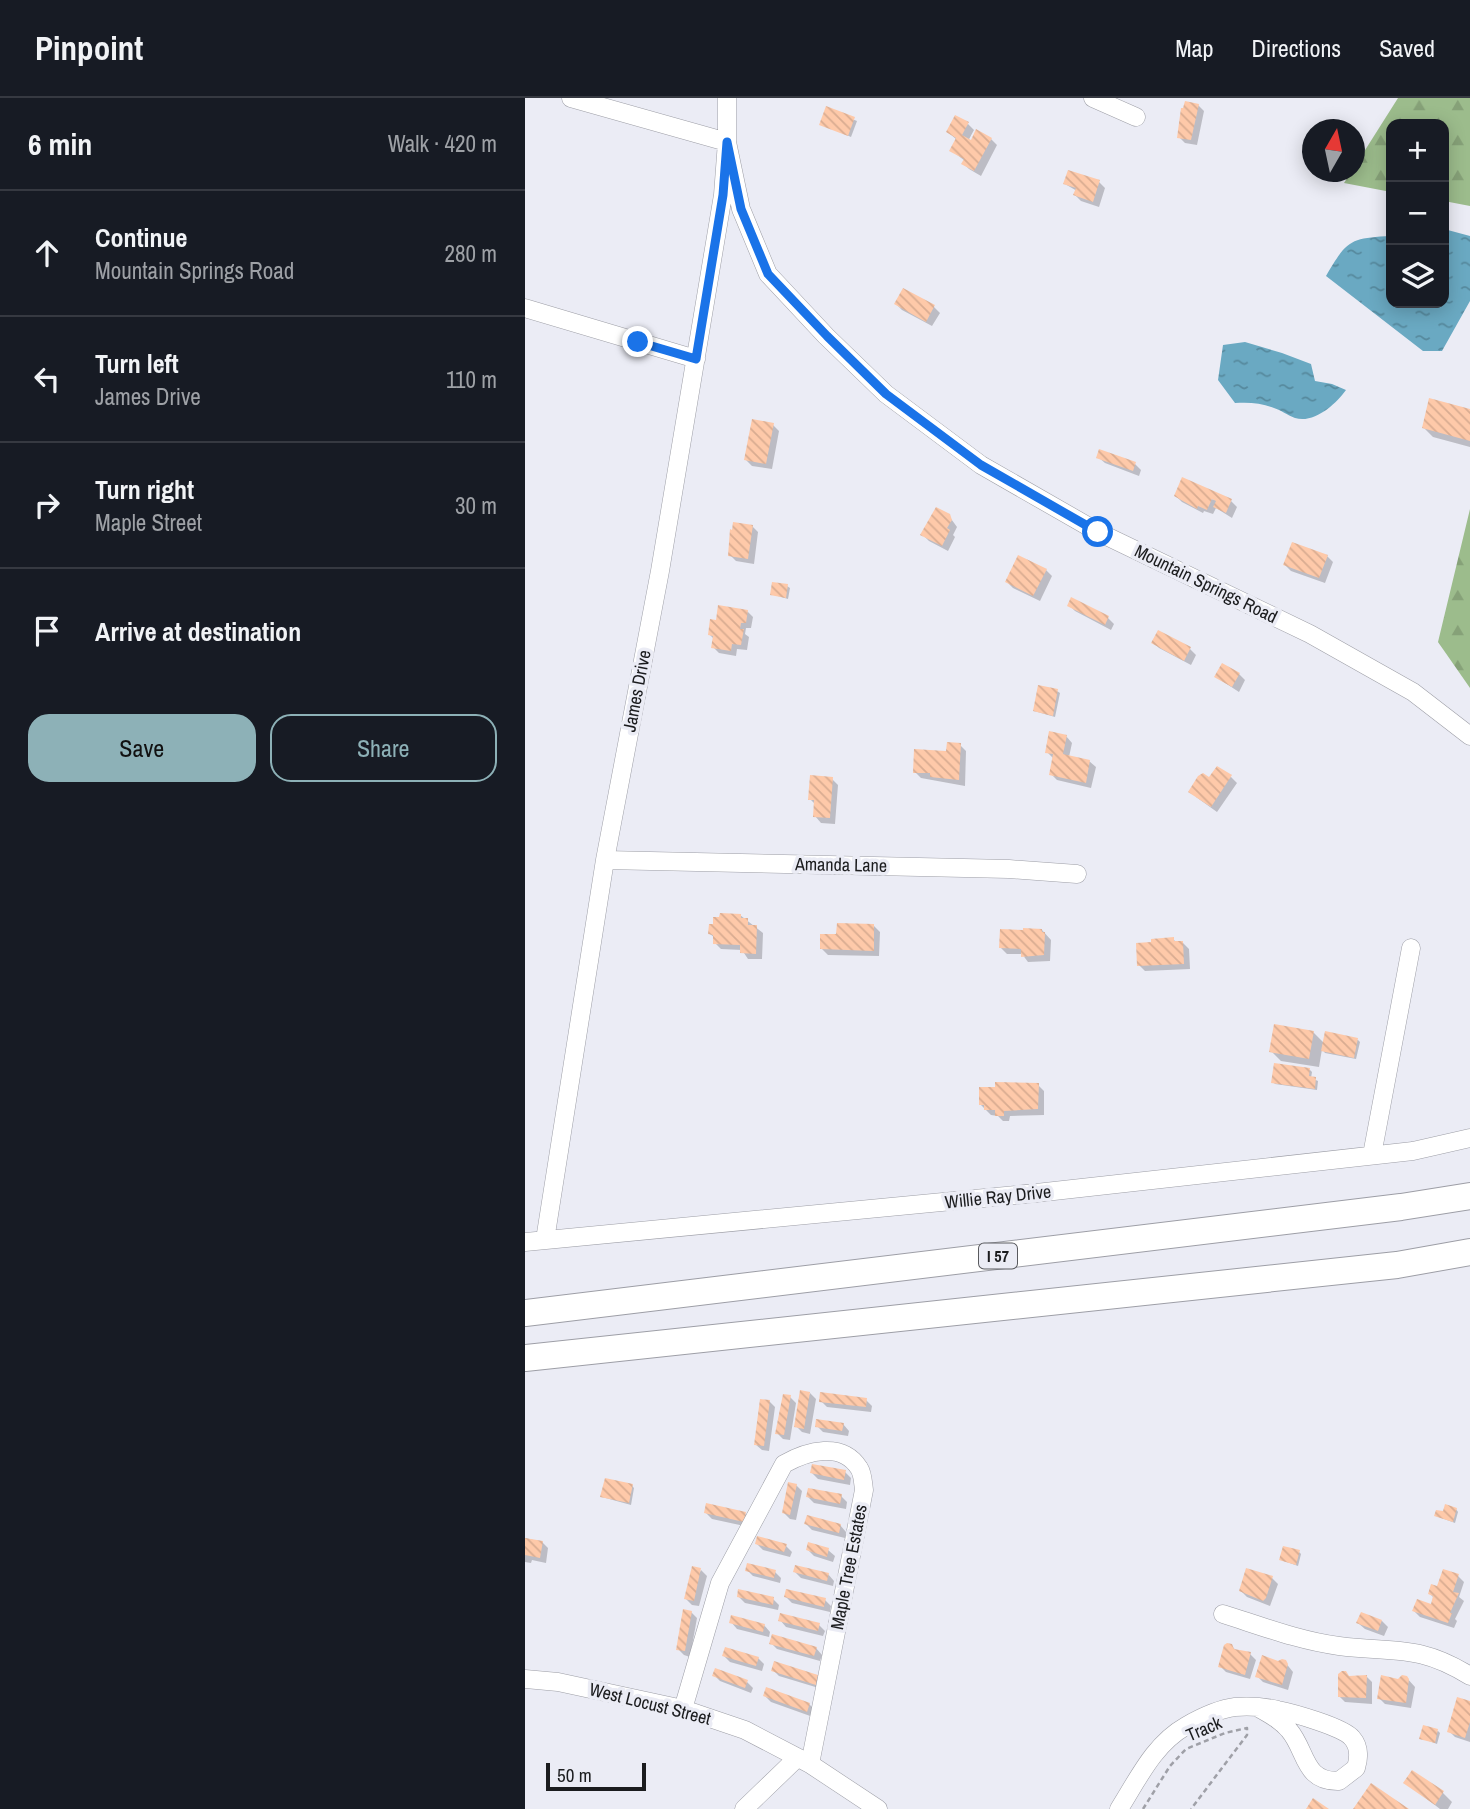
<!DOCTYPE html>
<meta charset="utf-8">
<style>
:root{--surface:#171b24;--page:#20242c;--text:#f1f3f6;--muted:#9ea1a6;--line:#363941;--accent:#8db1b7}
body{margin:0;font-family:"Archivo Narrow",sans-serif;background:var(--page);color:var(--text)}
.controls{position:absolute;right:21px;top:21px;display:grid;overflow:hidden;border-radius:14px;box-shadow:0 4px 18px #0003}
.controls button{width:63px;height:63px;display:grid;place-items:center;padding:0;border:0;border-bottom:2px solid var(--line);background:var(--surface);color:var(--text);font:35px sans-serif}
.compass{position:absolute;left:777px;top:21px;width:63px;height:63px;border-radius:50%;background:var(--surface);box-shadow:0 4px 18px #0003;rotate:9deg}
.scale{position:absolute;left:21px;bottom:18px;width:100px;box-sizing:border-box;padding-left:7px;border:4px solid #1b1c1e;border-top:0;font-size:19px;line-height:24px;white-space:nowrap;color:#1b1c1e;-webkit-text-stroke:5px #ebecf5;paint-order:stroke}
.stop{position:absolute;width:21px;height:21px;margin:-16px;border:5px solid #1a73e8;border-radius:50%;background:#fff}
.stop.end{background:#1a73e8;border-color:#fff;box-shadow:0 2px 7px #0008}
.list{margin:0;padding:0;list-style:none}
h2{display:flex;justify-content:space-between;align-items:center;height:91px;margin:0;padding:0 28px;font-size:30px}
h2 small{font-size:23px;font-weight:400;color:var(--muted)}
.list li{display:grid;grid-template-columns:46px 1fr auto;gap:21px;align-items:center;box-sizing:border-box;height:126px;padding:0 28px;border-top:2px solid var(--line)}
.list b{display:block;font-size:26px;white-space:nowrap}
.list p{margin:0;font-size:23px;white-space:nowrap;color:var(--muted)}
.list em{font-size:23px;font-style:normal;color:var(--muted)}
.actions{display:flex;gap:14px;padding:21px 28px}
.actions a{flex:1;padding:16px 0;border:2px solid var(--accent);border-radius:21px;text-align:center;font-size:24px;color:var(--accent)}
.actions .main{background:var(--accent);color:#111}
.icon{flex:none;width:38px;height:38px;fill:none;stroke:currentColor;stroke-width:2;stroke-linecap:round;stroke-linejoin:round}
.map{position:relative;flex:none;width:945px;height:1711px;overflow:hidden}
header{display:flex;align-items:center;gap:42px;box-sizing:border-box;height:98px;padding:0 35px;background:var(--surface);border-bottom:2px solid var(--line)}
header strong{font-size:33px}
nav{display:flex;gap:38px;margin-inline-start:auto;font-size:24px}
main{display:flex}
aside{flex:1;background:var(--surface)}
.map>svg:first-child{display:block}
.forest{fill:url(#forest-firs)}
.water{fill:url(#water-ripples)}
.shadow{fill:#0003}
.building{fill:url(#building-back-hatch)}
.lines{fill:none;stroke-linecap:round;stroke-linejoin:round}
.minor-casing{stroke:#9d9ea6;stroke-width:19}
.highway-casing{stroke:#9d9ea6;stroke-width:28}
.path{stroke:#9fa0a7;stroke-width:2.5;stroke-dasharray:5 3.5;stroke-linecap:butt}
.minor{stroke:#fff;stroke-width:18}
.highway{stroke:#fff;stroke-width:26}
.route{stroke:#1a73e8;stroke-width:9}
.labels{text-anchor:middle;stroke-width:7;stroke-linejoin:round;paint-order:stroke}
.shield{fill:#ebecf5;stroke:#595a5e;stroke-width:2}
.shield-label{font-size:16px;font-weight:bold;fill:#1b1c1e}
.street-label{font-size:18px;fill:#1b1c1e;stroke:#ebecf5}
</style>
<header>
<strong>Pinpoint</strong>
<nav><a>Map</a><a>Directions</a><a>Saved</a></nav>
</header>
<main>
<aside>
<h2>6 min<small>Walk · 420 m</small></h2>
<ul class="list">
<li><svg class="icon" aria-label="ahead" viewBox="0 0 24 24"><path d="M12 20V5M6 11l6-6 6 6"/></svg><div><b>Continue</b><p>Mountain Springs Road</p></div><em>280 m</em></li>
<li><svg class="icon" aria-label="left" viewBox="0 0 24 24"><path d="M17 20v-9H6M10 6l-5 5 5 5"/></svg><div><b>Turn left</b><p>James Drive</p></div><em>110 m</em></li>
<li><svg class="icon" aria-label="right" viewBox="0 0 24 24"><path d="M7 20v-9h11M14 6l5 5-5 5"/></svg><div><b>Turn right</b><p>Maple Street</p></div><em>30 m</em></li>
<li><svg class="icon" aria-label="arrive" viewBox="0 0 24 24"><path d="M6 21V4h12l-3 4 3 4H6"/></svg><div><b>Arrive at destination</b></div></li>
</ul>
<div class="actions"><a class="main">Save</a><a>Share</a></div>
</aside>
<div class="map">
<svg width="945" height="1711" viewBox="0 0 945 1711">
<defs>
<pattern id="forest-firs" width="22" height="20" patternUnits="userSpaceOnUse" patternTransform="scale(1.75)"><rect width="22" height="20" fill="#9cbc8c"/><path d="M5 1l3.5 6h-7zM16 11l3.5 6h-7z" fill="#86a178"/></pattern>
<pattern id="water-ripples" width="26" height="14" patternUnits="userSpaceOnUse" patternTransform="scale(1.75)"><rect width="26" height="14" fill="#6aa9c2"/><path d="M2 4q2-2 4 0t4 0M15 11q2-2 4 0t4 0" fill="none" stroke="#56899d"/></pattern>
<pattern id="building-back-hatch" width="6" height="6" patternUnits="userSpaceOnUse" patternTransform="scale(1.75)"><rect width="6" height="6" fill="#fec9a9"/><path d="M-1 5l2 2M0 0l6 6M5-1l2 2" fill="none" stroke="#d9ac91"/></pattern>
</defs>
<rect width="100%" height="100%" fill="#ebecf5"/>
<path class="forest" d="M873 0H945V108L919 103V26H866V94L819 85 826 74H830V68Z
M945 411V590L913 544Z"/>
<path class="water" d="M919 131 945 138V203L917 253H898L801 178C822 142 825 140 866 138V205H919Z
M720 244 757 255 786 266 790 283 807 286 821 292C811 306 789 326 770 320 762 317 756 312 749 310 737 305 724 304 710 305L693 282 698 247Z"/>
<path class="shadow" d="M673 7 679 13 672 47 660 45 654 39Z
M302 11 332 23 326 39 296 26Z
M443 26 449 32 443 43 466 41 472 47 456 78 444 71 438 65 440 63 426 52 432 42 423 34Z
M574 84 580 90 574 109 556 103 550 97 552 93 540 86Z
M371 206 409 209 415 215 407 228 377 212Z
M945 313V349L908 339 899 330Z
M248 327 254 333 247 371 227 368 221 362Z
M573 359 610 366 616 372 614 378 580 365Z
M651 398 706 403 712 409 707 420 691 410 688 416 679 413 678 415 657 404Z
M424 418 432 429 428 437 430 439 423 453 404 443 398 437Z
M227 428 233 434 229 466 211 463 205 457Z
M802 458 808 464 800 485 766 473 760 467Z
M521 472 527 478 515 503 488 490 482 484Z
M262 488 265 490 263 501 246 496Z
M544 507 583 520 589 526 586 532 550 513Z
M222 513 228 519 226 530H221L220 536 224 539 222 552 212 551 211 558 194 555 188 549 190 542 185 537 192 524Z
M634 534 665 551 671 557 666 567 634 550 628 544Z
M714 576 720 582 714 594 691 579Z
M532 593 535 595 530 619 509 613Z
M541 638 547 645 544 659 564 663 571 669 566 690 532 682 526 676 528 660 522 654Z
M435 647 441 653 440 688 396 680 390 674Z
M706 679 712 685 692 714 671 699 685 682Z
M307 681 313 687 310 726 296 725 290 718 291 707 285 701Z
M215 817 238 835 237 861H223L217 852 196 851 190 845V840L185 836 196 821Z
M349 828 355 834 354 858 303 857 297 851 313 838Z
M517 832 526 842 525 863 503 864 497 856H482L476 850Z
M648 841 652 845H658L664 851 665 871 620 873 614 867Z
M789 935 799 945 833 942 835 944 831 961 800 955 797 951 794 969 756 963 746 953Z
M785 972 787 974 786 980 793 983 792 992 750 986 748 984Z
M513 987 519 993V1017L485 1018 484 1023H478L473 1018 466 1017 455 1006Z
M285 1295 291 1301 285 1336 277 1334 271 1328Z
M265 1299 271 1305 265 1342 258 1341 252 1335Z
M341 1302 347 1308 346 1314 302 1309 296 1303Z
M244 1303 250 1309 244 1353 237 1352 230 1346Z
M318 1326 324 1333 323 1338 298 1334 292 1328Z
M320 1374 326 1380 325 1387 293 1381 287 1375Z
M271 1387 277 1393 271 1422 265 1421 259 1415Z
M107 1388 109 1390 106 1407 77 1399Z
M316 1398 322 1404 321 1411 289 1405 283 1399Z
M931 1411 933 1414 930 1425 911 1418Z
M181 1415 220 1416 226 1422 224 1429 187 1421Z
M281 1426 315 1427 321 1434 320 1440 287 1432Z
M0 1440 17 1444 23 1450 21 1465 7 1462 6 1465 0 1464Z
M232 1446 261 1448 267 1454 265 1459 238 1452Z
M283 1452H303L310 1458 308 1464 289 1458Z
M774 1454 776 1456 773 1468 756 1462Z
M176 1472 182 1478 174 1508 167 1507 161 1501Z
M222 1472 250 1474 256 1480 255 1485 228 1478Z
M270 1474 303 1476 309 1483 308 1488 276 1480Z
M933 1478 939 1484 934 1499 939 1503 930 1521 932 1523 929 1530 895 1519 889 1513 907 1508 909 1500 905 1496Z
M747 1480 753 1486 745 1508 722 1499 716 1493Z
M214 1499 248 1501 254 1507 253 1512 220 1505Z
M261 1499 300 1502 306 1508 305 1514 267 1505Z
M166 1514 172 1520 165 1559 159 1557 153 1551Z
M255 1522 294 1527 300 1533 298 1538 261 1529Z
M857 1523 863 1529 859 1538 840 1531 833 1525Z
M206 1524 239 1527 245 1534 244 1539 212 1531Z
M246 1545 291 1550 297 1557 295 1563 252 1551Z
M706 1548 711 1552 725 1556 731 1562 725 1581 701 1574 695 1568Z
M199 1558 233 1560 239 1566 237 1573 205 1564Z
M760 1564 768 1574 763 1592 738 1584 732 1578 753 1565Z
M248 1572 293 1579 299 1585 297 1591 254 1578Z
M189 1577 222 1584 228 1590 226 1595 195 1583Z
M841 1578 847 1584V1606L820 1604 814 1598Z
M881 1579 890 1589 886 1610 860 1606 854 1600Z
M240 1598 284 1606 290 1612 288 1619 246 1604Z
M945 1605V1644L930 1639 924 1633Z
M913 1633 915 1635 912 1646 896 1640Z
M888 1674 918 1695 927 1704 923 1711H915L881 1685Z"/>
<path class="building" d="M660 3 674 6 666 42 652 40 656 10H658Z
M301 8 330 19 323 38 294 27Z
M430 17 444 24 437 37 446 42 451 31 467 40 449 73 436 66 439 61 424 53 431 40 421 34Z
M543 72 575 82 568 104 548 97 551 90 538 86Z
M378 190 410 207 401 224 369 206Z
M904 300 945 311V343L897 330Z
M227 321 249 325 241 366 219 362Z
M574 351 611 364 608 373 571 360Z
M657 379 707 401 701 415 688 409 691 403 687 401 682 412 673 408 672 411 649 398Z
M411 409 425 416 427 422 422 430 425 432 417 448 395 437Z
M208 424 228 427 223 461 203 458 205 431 207 432Z
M767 444 803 457 794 480 758 467Z
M493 457 522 471 508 498 480 484Z
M247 484 263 486 261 500 245 497Z
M546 499 584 518 580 527 542 508Z
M193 507 223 512 221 525H216L215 531H219L216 547 207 546 206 553 186 550 188 538 183 537 185 521 191 522Z
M633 532 666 549 659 563 626 545Z
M697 565 715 575 707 589 689 579Z
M513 587 533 591 528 618 508 613Z
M524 633 542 637 538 656 565 662 561 685 524 677 528 656 520 655Z
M422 644 436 645 434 682 405 679V675H388L389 651 421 653Z
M692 668 707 677 686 709 663 694 673 678 678 675 684 679Z
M285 677 308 679 305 720 288 719 289 702H283Z
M195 815 216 816V820H223V827H232L231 856 215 855V847L188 846V837L183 836 184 826H188V819H194Z
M312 825 349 826V853L295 851V836H311Z
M498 830 517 831V834H520L519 857 496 859V851L474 850 475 831 498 832Z
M649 839V843H658L659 866 612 868 611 845 626 844V841Z
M749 926 789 933 784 961 744 954Z
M800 933 833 940 829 960 796 953Z
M749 965 785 970 784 978 791 979 790 991 746 985Z
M470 984 514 985 513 1011 479 1013V1018H470V1012H459V1007H454V989H470Z
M275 1292 285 1294 279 1331 269 1329Z
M295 1294 342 1300 341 1309 294 1304Z
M258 1296 266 1297 259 1337 250 1336Z
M235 1301 245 1302 239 1348 229 1347Z
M291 1321 319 1325 317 1333 290 1329Z
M287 1366 321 1372 319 1382 285 1375Z
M80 1380 108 1386 104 1405 75 1399Z
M263 1384 272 1386 265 1417 257 1415Z
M283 1390 317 1396 315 1406 281 1399Z
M181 1405 221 1414 219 1424 179 1415Z
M920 1406 932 1410 928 1424 909 1418 911 1412 918 1413Z
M282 1417 316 1426 314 1435 279 1426Z
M232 1438 262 1446 259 1454 230 1446Z
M0 1440 18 1443 15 1460 0 1457Z
M283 1444 304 1450 302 1459 281 1452Z
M758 1448 775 1452 771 1467 754 1462Z
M222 1465 251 1472 249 1480 220 1473Z
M270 1467 304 1475 302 1483 268 1474Z
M167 1468 176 1470 169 1503 159 1501Z
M721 1470 748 1478 741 1500 738 1503 714 1493Z
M918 1471 934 1476 928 1494 934 1495 925 1515H927L923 1525 887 1513 892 1501 906 1506 908 1498 903 1496 906 1486 912 1488Z
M213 1491 249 1499 248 1507 212 1499Z
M261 1491 301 1500 299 1509 259 1499Z
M158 1511 167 1513 160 1553 151 1552Z
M836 1514 857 1522 853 1533 831 1525Z
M255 1515 295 1525 293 1533 253 1523Z
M206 1517 240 1526 238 1534 204 1525Z
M247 1536 292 1549 289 1558 244 1546Z
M702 1545 707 1546 709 1551 726 1554 720 1577 693 1569 699 1547Z
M200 1549 234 1559 231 1568 197 1558Z
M737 1557 753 1563 757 1561 761 1562 763 1566 757 1587 730 1579Z
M249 1563 293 1577 291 1587 246 1573Z
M190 1570 223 1582 220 1590 187 1578Z
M817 1573H821L824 1578 842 1577 841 1600 813 1599V1576Z
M856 1577 873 1581 877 1577 882 1578 884 1581 881 1605 852 1601Z
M241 1589 285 1605 282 1614 238 1598Z
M932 1599 945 1603V1624L940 1640 922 1634Z
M898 1627 913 1631 910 1645 894 1641Z
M887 1672 919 1693 910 1707 878 1685Z
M846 1685 884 1711H828Z
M788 1700 804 1711H781Z"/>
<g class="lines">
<g class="minor-casing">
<path id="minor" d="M202 0V44L216 111 243 176 301 238 361 296 456 367 573 434 785 536 888 594 945 638
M568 0 611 19
M0 210 171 261
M80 762 484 771 552 776
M847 1057 886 850
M20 1142 80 762 135 473 198 97 202 44 46 0
M0 1144 511 1095 888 1053 945 1040
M698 1516C736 1528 775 1543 814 1548 869 1555 894 1546 945 1578
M0 1581 33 1584 158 1611 220 1632 285 1666 353 1711
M158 1611 195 1485 259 1366C282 1353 317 1343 334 1370 338 1376 338 1385 339 1392L285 1666
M219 1711 272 1660
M594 1711C613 1681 629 1646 661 1628 675 1620 694 1611 710 1609 724 1608 740 1609 753 1612 768 1615 818 1629 827 1640 835 1649 834 1660 831 1670L814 1683C778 1684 782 1653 764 1632 755 1621 744 1616 732 1609"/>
</g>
<g class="highway-casing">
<path id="highway" d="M0 1215 876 1109 945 1098
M0 1260 872 1167 945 1154"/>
</g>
<path class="path" d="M618 1711 645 1668 661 1651 700 1635 722 1630V1637L666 1711"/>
<use href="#minor" class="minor"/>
<use href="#highway" class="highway"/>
</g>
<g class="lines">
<path class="route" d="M113 244 171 261 198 97 202 44 216 111 243 176 302 238 361 296 456 367 573 434"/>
</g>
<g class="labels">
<rect class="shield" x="454" y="1145.5" width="38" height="25" rx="5"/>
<g class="shield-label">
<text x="473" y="1164">I 57</text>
</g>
<g class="street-label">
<text transform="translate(681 486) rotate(26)" y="6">Mountain Springs Road</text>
<text transform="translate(112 593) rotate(-79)" y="6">James Drive</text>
<text transform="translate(316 767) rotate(1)" y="6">Amanda Lane</text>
<text transform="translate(473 1099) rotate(-6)" y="6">Willie Ray Drive</text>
<text transform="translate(324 1469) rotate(-79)" y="6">Maple Tree Estates</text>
<text transform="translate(125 1606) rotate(14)" y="6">West Locust Street</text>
<text transform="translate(679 1631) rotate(-23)" y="6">Track</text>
</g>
</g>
</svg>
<div class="controls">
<button>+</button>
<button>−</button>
<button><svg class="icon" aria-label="layers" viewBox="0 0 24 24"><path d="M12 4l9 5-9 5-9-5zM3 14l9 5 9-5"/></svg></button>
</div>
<svg class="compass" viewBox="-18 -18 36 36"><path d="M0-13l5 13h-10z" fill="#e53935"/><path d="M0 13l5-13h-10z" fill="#9ea1a6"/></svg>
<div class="scale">50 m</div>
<div class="stop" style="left:573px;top:434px"></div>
<div class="stop end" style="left:113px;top:244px"></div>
</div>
</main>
